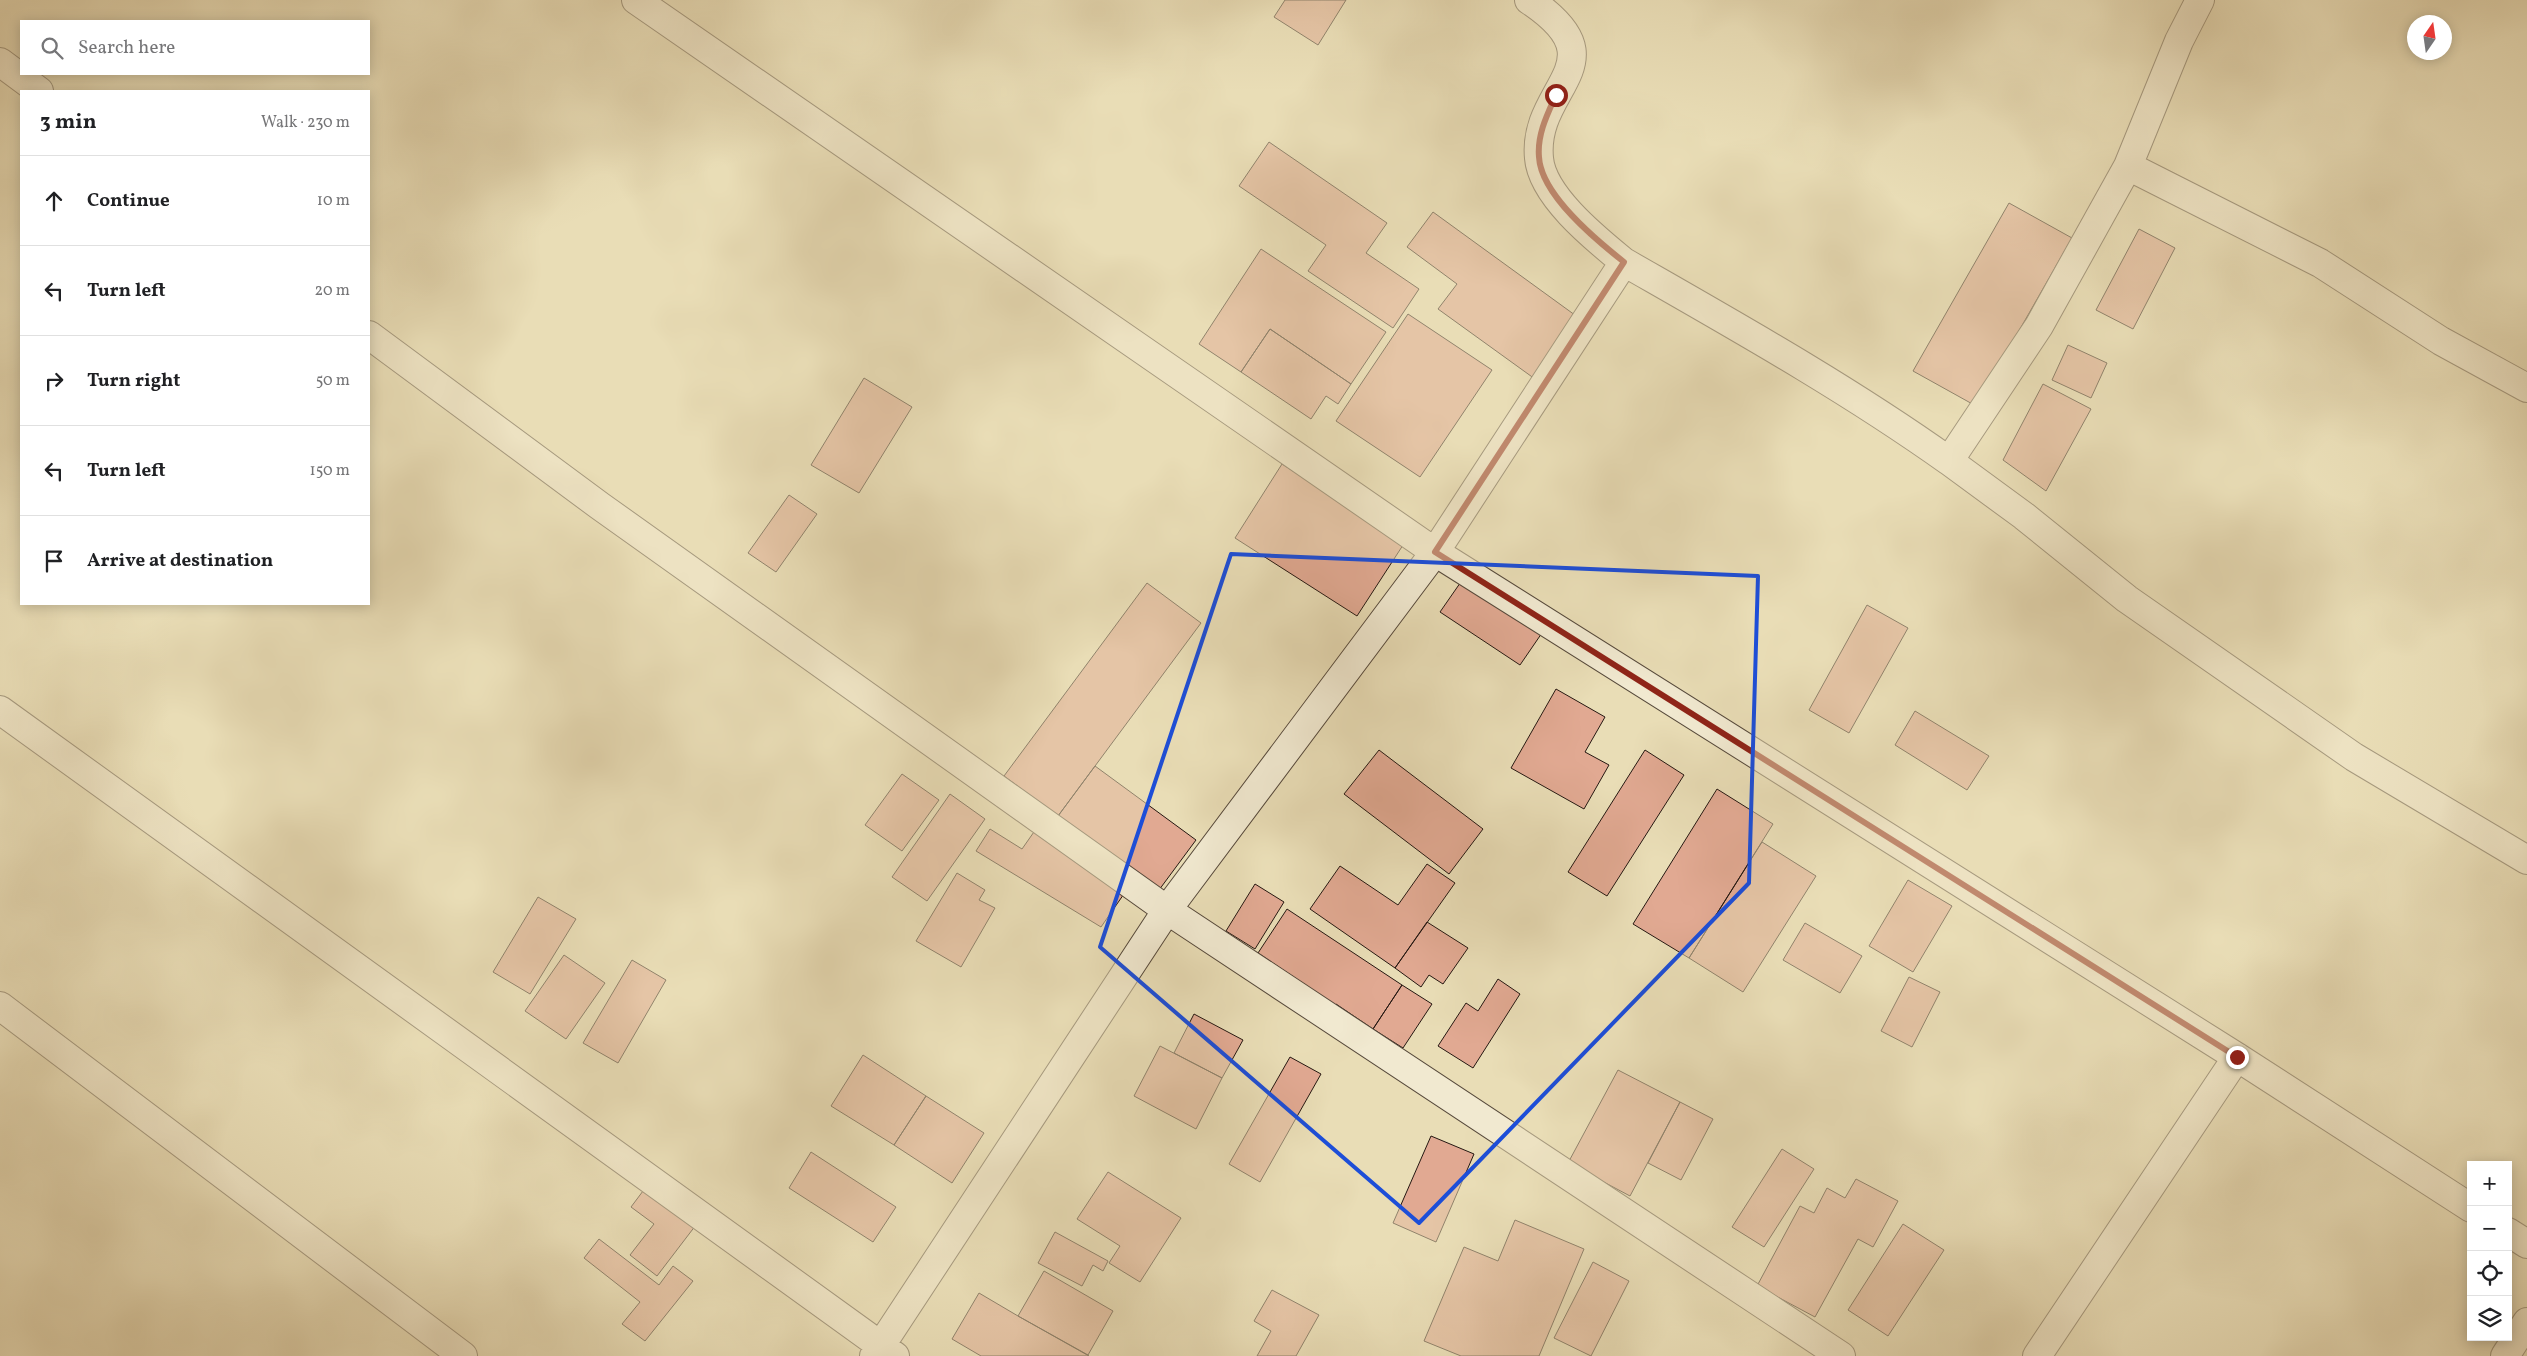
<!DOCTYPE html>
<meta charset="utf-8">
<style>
:root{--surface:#fff;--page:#f2f2f2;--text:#202124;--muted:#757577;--line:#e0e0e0}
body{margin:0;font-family:Vollkorn,serif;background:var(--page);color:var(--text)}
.controls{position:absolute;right:15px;bottom:15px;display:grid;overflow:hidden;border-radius:0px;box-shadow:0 2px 12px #0003}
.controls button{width:45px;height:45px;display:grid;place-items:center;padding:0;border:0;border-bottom:1px solid var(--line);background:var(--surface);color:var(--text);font:25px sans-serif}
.compass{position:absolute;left:2407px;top:15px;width:45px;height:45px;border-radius:50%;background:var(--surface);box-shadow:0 2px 12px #0003;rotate:13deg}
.stop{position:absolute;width:15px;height:15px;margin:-11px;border:4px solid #8f2418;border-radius:50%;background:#fff}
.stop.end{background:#8f2418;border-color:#fff;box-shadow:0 1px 5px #0008}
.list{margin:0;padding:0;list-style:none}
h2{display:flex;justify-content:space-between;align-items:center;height:65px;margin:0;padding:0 20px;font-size:21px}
h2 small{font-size:16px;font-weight:400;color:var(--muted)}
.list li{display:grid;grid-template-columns:32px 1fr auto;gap:15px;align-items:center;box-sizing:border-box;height:90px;padding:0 20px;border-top:1px solid var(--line)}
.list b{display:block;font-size:19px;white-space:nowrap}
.list em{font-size:16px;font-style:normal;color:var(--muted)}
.icon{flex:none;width:28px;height:28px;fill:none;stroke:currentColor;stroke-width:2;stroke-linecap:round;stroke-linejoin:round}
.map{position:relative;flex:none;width:2527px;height:1356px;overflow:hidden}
.search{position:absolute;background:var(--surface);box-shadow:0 2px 12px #0003;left:20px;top:20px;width:350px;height:55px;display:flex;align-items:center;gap:12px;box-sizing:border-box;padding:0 18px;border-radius:0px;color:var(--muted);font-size:19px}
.panel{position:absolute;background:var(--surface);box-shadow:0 2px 12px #0003;left:20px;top:90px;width:350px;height:515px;border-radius:0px}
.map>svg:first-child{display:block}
.building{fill:#e1a992;stroke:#251812}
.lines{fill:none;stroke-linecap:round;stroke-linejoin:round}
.minor-casing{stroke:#56493b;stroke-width:30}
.tertiary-casing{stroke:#56493b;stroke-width:30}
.minor{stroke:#f1e9d0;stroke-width:28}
.tertiary{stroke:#f1e9d0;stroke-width:28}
.route{stroke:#8f2418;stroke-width:6}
.marked{fill:none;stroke:#1d4ed8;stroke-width:4;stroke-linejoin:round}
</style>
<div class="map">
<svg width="2527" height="1356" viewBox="0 0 2527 1356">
<rect width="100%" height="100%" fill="#e9ddb6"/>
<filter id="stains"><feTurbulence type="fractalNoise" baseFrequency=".004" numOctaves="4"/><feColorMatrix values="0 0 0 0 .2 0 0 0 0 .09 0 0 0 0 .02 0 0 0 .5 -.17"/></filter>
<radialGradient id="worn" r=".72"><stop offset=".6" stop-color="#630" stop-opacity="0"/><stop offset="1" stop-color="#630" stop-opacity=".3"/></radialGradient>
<path class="building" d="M1285 0H1346L1318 45 1274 17Z
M1269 142 1387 223 1366 253 1419 289 1393 328 1308 271 1326 245 1239 186Z
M2009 203 2072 238 1976 406 1913 371Z
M1433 212 1579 318 1535 379 1438 309 1457 284 1407 247Z
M2139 229 2175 248 2133 329 2096 310Z
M1261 249 1386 332 1351 384 1270 329 1241 372 1199 344Z
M1408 314 1492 370 1420 477 1336 421Z
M1270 329 1351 384 1338 404 1326 396 1311 419 1241 372Z
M2068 345 2107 363 2091 398 2052 380Z
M864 378 912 407 859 493 811 465Z
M2043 384 2091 409 2046 491 2003 460Z
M1282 464 1405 542 1357 616 1235 538Z
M789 495 817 514 776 572 748 553Z
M1465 576 1544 630 1520 665 1440 612Z
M1147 583 1201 623 1058 816 1004 776Z
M1867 605 1908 628 1849 733 1809 710Z
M1556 689 1605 717 1585 752 1609 765 1584 809 1511 768Z
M1915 711 1989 756 1967 790 1895 745Z
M1379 750 1483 829 1449 874 1344 794Z
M1645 750 1684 775 1607 896 1568 872Z
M1095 766 1196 840 1159 890 1058 816Z
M902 774 939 800 902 851 865 825Z
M1717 789 1773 824 1689 958 1633 924Z
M950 794 985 819 927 901 892 877Z
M990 829 1022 849 1036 829 1126 891 1101 927 976 851Z
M1762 842 1816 876 1743 992 1689 958Z
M1427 864 1455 883 1395 968 1310 909 1340 866 1398 905Z
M957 873 985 890 979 900 995 908 961 967 916 941Z
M1908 880 1952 906 1913 972 1869 946Z
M1255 884 1284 902 1255 949 1226 931Z
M538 897 576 919 530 994 493 972Z
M1287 909 1402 985 1373 1029 1336 1004 1330 1013 1302 994 1307 986 1258 953Z
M1427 922 1468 948 1443 984 1429 975 1421 987 1395 968Z
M1805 923 1862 956 1840 993 1783 960Z
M564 955 605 983 566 1039 525 1011Z
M632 960 666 980 618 1063 583 1043Z
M1909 977 1940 992 1912 1047 1881 1031Z
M1498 979 1520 994 1473 1068 1438 1046 1466 1003 1478 1011Z
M1402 985 1432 1004 1403 1048 1373 1029Z
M1194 1014 1243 1040 1222 1078 1174 1053Z
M1160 1046 1222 1078 1196 1129 1134 1096Z
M863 1055 926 1096 894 1145 831 1106Z
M1290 1057 1321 1074 1260 1182 1229 1164Z
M1618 1070 1680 1102 1630 1196 1568 1163Z
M926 1096 984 1133 952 1183 894 1145Z
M1680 1102 1713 1119 1681 1180 1648 1163Z
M1431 1136 1474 1154 1436 1242 1393 1223Z
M1782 1149 1814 1169 1764 1247 1732 1227Z
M811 1152 896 1207 873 1242 789 1188Z
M1108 1172 1181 1218 1140 1282 1109 1263 1120 1246 1077 1219Z
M1856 1179 1898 1201 1873 1247 1858 1239 1815 1317 1757 1286 1800 1206 1814 1213 1827 1188 1845 1198Z
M649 1183 699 1221 657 1276 630 1255 654 1224 631 1207Z
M1515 1220 1584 1249 1539 1356H1461L1424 1341 1464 1247 1498 1261Z
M1903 1224 1944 1250 1888 1336 1848 1310Z
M1055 1232 1108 1261 1103 1271 1093 1265 1082 1286 1038 1263Z
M599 1239 659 1285 673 1266 693 1281 645 1341 622 1324 640 1302 584 1258Z
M1593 1262 1629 1281 1591 1356 1554 1338Z
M1044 1271 1113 1311 1088 1355 1018 1316Z
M1272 1290 1319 1315 1296 1356H1257L1271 1331 1254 1321Z
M979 1293 1018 1316 1089 1356H981L952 1339Z"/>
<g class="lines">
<g class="minor-casing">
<path id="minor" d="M636 0 1435 552 2237 1057 2471 1208
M2200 0 2179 41 2128 166 2039 326 1949 461 2024 516 2127 599 2354 757 2527 860
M0 62 39 91
M2128 166 2320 263 2441 341 2527 388
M1624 262C1734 325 1845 387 1949 461
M369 335 600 506 1167 910 1841 1356
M0 710 895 1356
M2508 1232 2527 1244
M874 1356 1167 910 1435 552 1624 262C1596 239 1542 196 1539 158 1532 86 1623 63 1529 0
M2037 1356 2237 1057
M2505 1356 2527 1322"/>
</g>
<g class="tertiary-casing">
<path id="tertiary" d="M0 1006 463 1356"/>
</g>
<use href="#minor" class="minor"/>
<use href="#tertiary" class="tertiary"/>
</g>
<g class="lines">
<path class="route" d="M1556 95C1547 115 1537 135 1539 157 1541 195 1596 240 1624 262L1435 552 2237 1057"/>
</g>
<path d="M0 0H2527V1356H0ZM1231 554 1758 576 1749 883 1419 1223 1100 947Z" fill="#e9ddb6" fill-opacity=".55" fill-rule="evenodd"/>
<path class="marked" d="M1231 554 1758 576 1749 883 1419 1223 1100 947Z"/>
<rect width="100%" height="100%" filter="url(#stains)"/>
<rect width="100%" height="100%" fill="url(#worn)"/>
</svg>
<div class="controls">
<button>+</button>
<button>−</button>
<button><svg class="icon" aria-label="locate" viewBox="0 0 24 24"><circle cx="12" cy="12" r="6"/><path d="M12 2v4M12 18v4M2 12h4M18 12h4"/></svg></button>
<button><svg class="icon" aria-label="layers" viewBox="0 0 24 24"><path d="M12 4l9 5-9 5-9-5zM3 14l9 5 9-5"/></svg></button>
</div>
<svg class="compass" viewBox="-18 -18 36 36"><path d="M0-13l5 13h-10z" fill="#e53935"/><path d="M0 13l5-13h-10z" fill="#757577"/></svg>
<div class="stop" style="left:1556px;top:95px"></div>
<div class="stop end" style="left:2237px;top:1057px"></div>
<div class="search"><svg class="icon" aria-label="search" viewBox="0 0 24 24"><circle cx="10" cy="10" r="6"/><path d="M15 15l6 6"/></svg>Search here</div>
<section class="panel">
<h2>3 min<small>Walk · 230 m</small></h2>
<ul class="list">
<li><svg class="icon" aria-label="ahead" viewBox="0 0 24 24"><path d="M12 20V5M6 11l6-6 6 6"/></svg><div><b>Continue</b></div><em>10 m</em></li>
<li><svg class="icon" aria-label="left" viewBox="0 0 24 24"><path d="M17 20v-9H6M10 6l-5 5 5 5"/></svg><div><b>Turn left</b></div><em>20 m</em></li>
<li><svg class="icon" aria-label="right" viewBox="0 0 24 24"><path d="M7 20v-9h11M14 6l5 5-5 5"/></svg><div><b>Turn right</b></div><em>50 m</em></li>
<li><svg class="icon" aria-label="left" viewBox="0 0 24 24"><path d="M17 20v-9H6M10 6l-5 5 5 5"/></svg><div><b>Turn left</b></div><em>150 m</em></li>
<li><svg class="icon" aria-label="arrive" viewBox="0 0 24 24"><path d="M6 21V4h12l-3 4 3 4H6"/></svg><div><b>Arrive at destination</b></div></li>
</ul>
</section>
</div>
